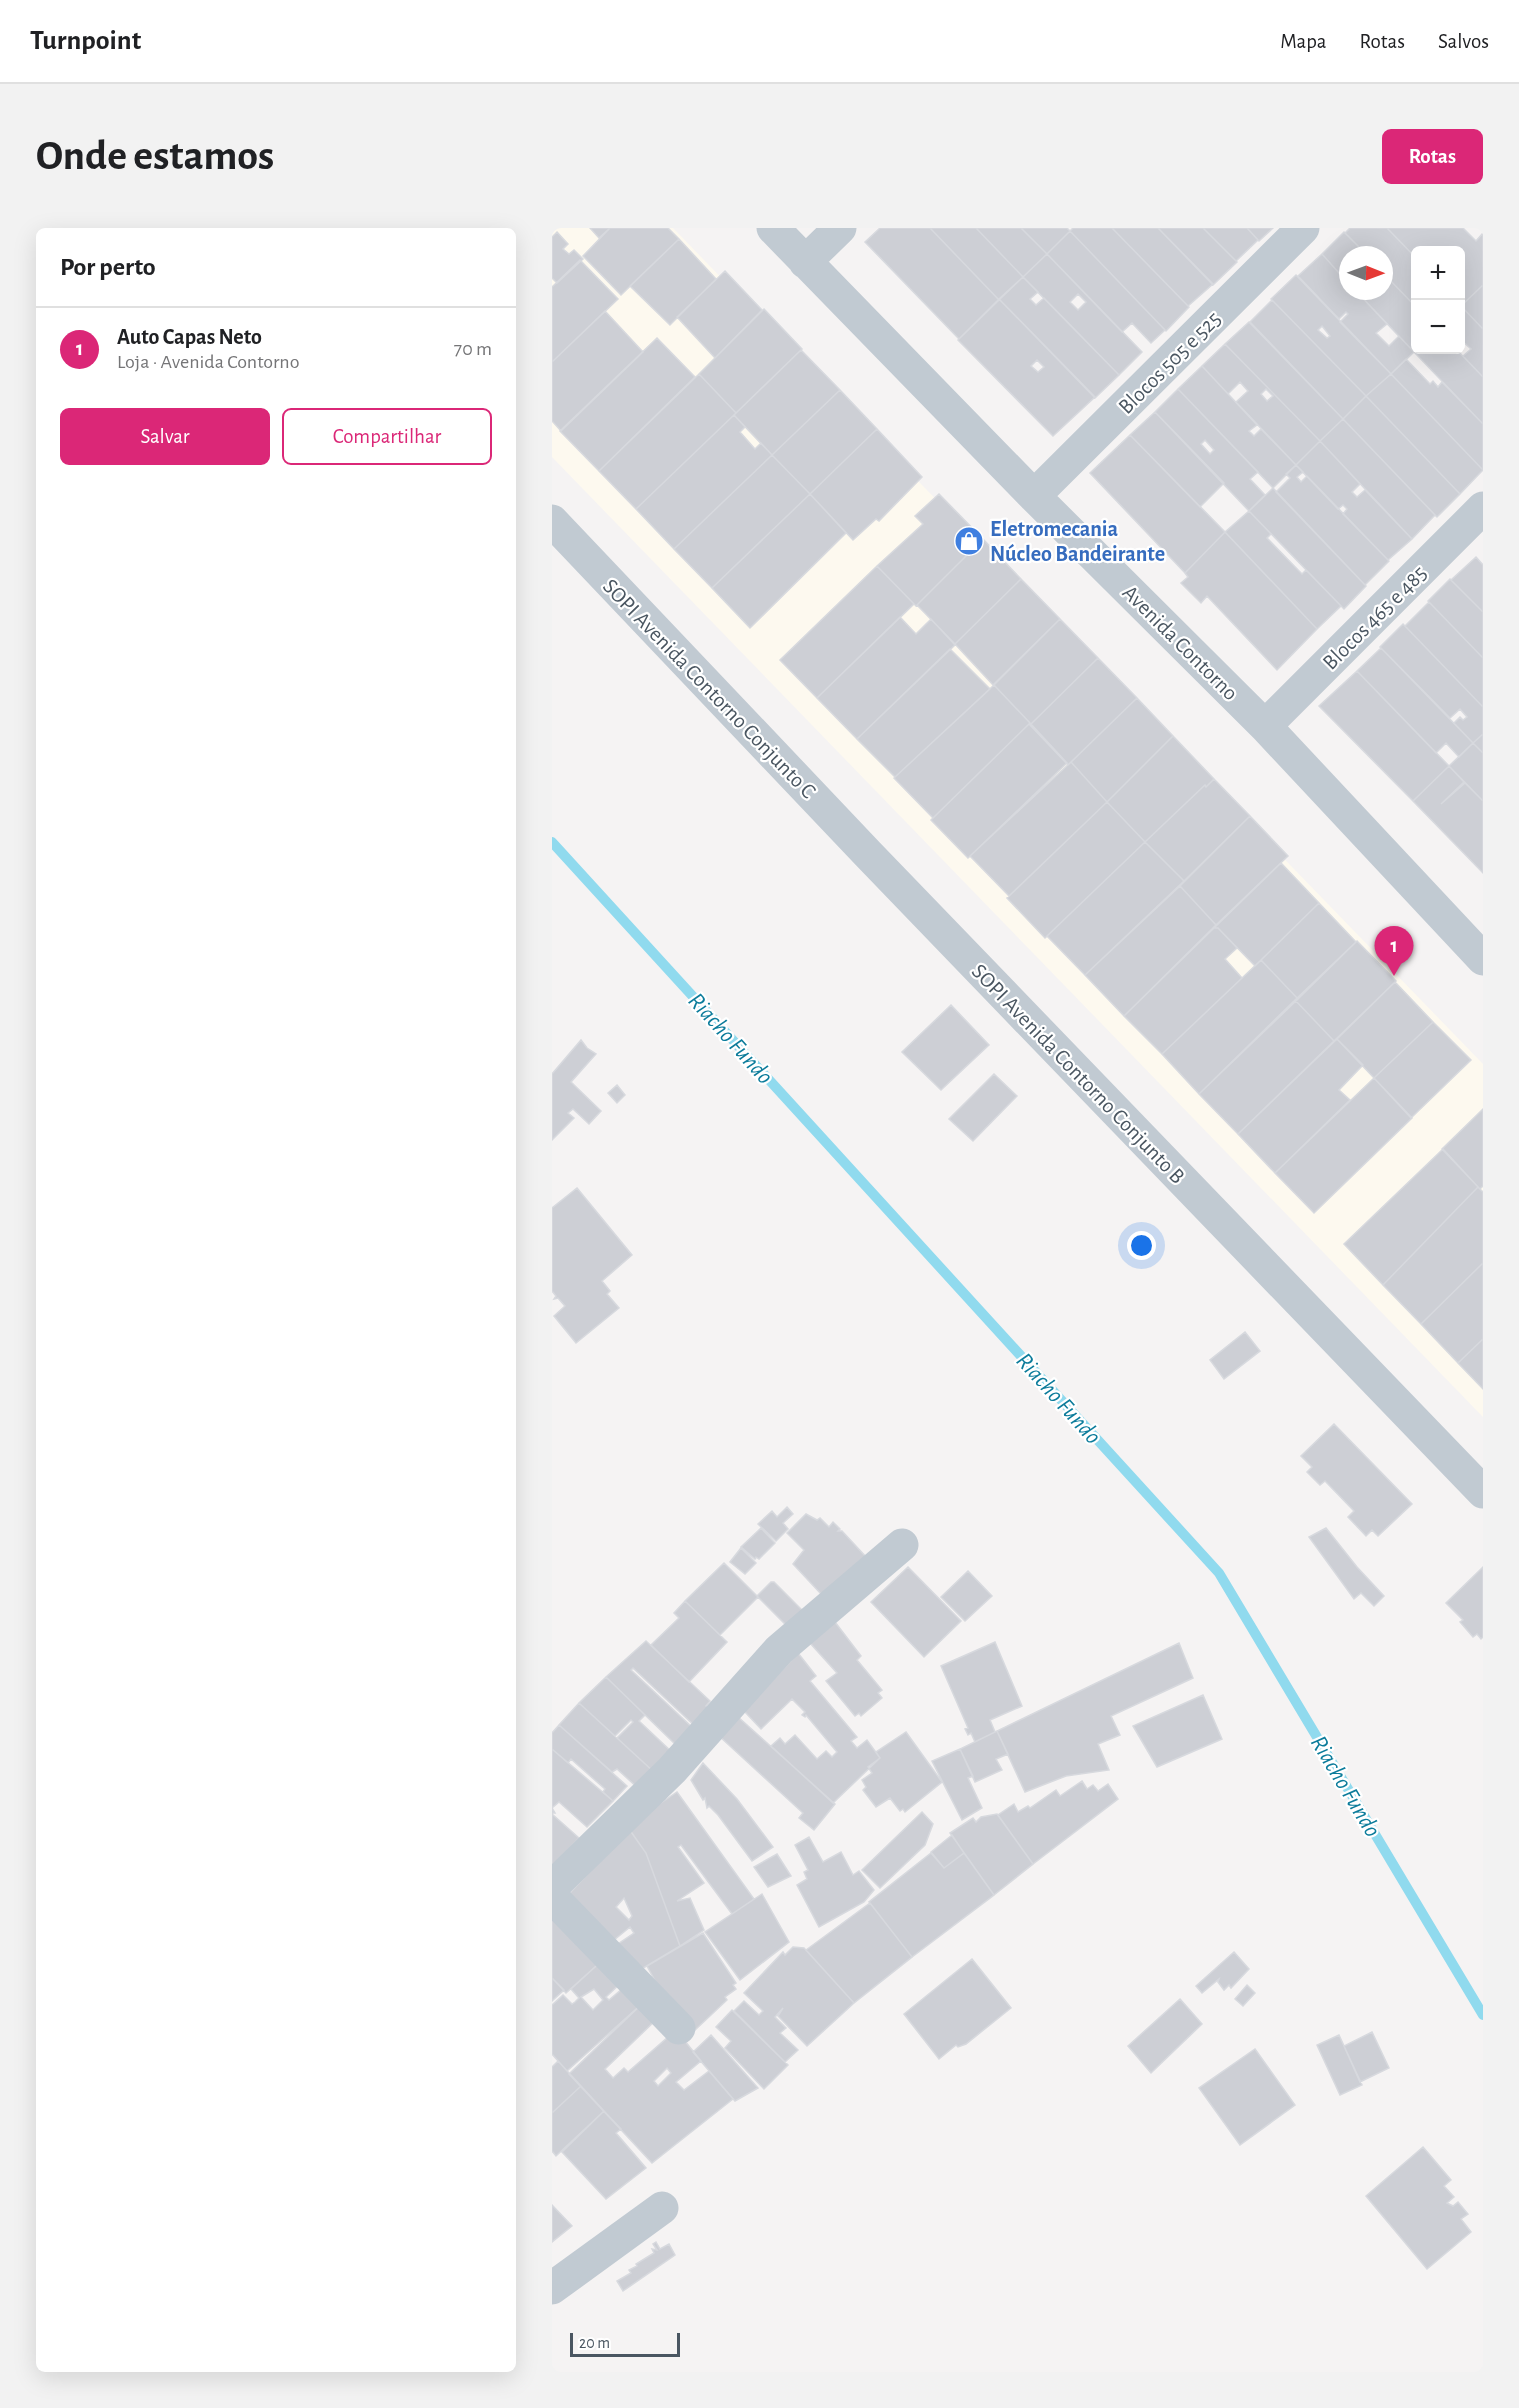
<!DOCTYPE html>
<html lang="pt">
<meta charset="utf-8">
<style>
:root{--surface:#fff;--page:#f2f2f2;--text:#202124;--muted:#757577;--line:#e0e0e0;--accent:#db2777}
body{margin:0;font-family:"Alegreya Sans",sans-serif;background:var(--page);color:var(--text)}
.controls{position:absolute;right:18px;top:18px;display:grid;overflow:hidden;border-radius:9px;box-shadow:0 6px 24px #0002}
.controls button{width:54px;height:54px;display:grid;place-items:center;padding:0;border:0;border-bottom:2px solid var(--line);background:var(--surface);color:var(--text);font:30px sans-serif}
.compass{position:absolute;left:787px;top:18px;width:54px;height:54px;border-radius:50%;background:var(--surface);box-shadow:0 6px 24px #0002;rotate:91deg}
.scale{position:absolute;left:18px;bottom:15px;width:110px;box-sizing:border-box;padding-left:6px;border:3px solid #4a5661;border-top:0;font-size:16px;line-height:21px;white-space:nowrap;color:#4a5661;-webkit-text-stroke:4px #fff;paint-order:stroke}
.you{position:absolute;left:590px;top:1018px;width:21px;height:21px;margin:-15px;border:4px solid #fff;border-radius:50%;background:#1a73e8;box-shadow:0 0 0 9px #1a73e833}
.badge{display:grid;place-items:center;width:39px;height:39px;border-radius:50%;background:var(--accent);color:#fff;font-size:20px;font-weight:700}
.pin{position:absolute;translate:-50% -50px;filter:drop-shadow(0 2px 3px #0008)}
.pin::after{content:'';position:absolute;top:32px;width:21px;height:18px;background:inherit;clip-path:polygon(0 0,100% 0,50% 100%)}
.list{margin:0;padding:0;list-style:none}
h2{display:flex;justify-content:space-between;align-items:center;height:78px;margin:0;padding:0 24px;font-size:26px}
h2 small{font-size:20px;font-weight:400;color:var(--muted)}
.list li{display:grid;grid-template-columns:39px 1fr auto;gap:18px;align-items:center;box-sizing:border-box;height:84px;padding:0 24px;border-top:2px solid var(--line)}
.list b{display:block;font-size:22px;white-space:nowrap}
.list p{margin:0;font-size:20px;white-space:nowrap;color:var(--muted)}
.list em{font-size:20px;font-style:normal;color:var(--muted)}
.actions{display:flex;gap:12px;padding:18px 24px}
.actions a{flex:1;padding:14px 0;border:2px solid var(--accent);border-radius:9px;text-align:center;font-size:21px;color:var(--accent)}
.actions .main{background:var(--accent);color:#fff}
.map{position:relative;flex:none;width:931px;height:2144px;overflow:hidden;border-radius:9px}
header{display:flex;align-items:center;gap:36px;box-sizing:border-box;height:84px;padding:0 30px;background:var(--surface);border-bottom:2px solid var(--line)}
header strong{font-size:28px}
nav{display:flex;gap:33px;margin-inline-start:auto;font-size:21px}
.intro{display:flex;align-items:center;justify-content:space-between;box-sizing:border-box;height:144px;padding:0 36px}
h1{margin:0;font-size:42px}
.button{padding:15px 27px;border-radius:9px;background:var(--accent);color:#fff;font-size:21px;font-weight:700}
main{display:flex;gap:36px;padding:0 36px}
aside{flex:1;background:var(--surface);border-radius:9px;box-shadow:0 6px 24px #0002}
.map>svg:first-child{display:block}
.commercial{fill:#fdf9ef}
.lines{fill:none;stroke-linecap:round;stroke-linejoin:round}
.stream{stroke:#90daee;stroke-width:10}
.building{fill:#cdcfd5;stroke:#d7d9de;stroke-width:1.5;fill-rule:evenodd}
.minor{stroke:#c1cad2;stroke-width:33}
.labels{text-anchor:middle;stroke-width:4.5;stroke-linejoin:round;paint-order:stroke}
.street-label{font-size:22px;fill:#4a5661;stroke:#fff}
.shop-label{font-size:22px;font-weight:bold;fill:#366cbe;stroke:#fff;text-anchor:start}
.water-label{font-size:24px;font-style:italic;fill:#0c7c9b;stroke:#fff}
</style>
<header>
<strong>Turnpoint</strong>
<nav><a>Mapa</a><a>Rotas</a><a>Salvos</a></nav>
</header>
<div class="intro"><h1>Onde estamos</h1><a class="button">Rotas</a></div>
<main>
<aside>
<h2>Por perto<small></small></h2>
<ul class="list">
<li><span class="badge">1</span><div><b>Auto Capas Neto</b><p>Loja · Avenida Contorno</p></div><em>70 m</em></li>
</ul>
<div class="actions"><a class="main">Salvar</a><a>Compartilhar</a></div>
</aside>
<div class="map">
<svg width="931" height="2144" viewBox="0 0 931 2144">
<rect width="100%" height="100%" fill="#f5f3f3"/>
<path class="commercial" d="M0 0H121L931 836V1189L0 229Z"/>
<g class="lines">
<path class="stream" d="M0 614 667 1345 931 1787"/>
</g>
<path class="building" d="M38 0H58L47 10Z
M58 0H116L127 11 69 67 31 28Z
M328 0H378L447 72 407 111 313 14Z
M378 0H424L471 49 447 72Z
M424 0H469L495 26 471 49Z
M469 0H515L518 3 495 26Z
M521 0H560L637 79 614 103 518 3Z
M560 0H606L661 56 636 78Z
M606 0H651L685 34 661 57Z
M651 0H695L706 12 684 33Z
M695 0H721L707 13Z
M798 0H835L864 30V79L832 46V27H815L793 5Z
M835 0H911L924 13 931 5V57L909 78 908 22H864V30Z
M518 3 613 102 599 115 580 95 570 104 495 26Z
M5 4 16 16 11 21 17 26 22 22 31 31 5 55 0 50V9Z
M792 4 815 27H796V55L770 26Z
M127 11 164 51 118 97 78 58Z
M495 26 590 124 567 147 471 49ZM526 66 534 74 526 82 518 74Z
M770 26 796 55V63H804L835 96 824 105 837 118 847 108 862 124 839 146 788 94 796 86 794 84 787 91 746 48Z
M28 32 66 71 0 134V59Z
M173 43 210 82 163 130 125 89Z
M832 46 864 79V92L860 96 864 100 860 104 864 108 865 122 862 124 804 63H832Z
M744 47 839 146 814 168 719 71ZM770 98 778 108 775 110 766 102Z
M471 49 486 64 478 71 484 77 492 70 567 147 543 170 447 71Z
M931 57V101L909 78Z
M447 71 543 169 501 208 406 112ZM485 132 492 139 486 144 479 138Z
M720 72 814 168 791 191 698 94Z
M909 78 931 101V149L911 128 919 121 908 111Z
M212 81 250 121 184 185 147 146Z
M53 83 91 124 9 203 0 193V134Z
M697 94 791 191 768 213 673 116Z
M105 110 143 149 47 243 8 203Z
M673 116 768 213 744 237 684 174 696 163 688 154 676 166 650 138ZM714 161 721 168 715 173 709 166Z
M249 122 288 162 220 227 182 187Z
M865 122H905L931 149V196L862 124Z
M854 131 878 156 881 153 886 159 890 154 931 196V242L839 146Z
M650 138 705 197 697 203 702 208 709 201 744 237 721 260 626 161Z
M147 146 184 185 84 281 47 243Z
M839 146 931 242 908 266 814 168Z
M626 161 706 244 698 251 713 267 697 283 603 184ZM653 212 662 222 658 226 649 216Z
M288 162 325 201 258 266 220 227Z
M814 168 908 266 885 289 791 191Z
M603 184 672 255 648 279 578 207Z
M182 187 193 199 188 204 203 221 209 215 220 227 122 321 84 281Z
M791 191 883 287 860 311 768 213Z
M325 201 370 249 327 293 324 291 301 312 258 266Z
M578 207 673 304 633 345 538 245Z
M768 213 808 256 800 264 805 269 813 262 860 311 836 332 791 286 795 281 791 277 786 281 744 237Z
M220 227 258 266 160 360 122 321Z
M744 237 751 244 745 249 749 254 755 248 837 333 813 357 724 264 738 250 734 246Z
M721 260 814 358 792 381 697 283Z
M258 266 294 305 198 400 160 360Z
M387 266 431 311 364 378 325 338 371 296 363 288Z
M697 283 719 306 715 310 750 346 754 342 789 378 765 401 673 304Z
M673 304 765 401 725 442 655 368 649 375 629 355 636 349 633 345Z
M431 311 469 351 403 416 365 377Z
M924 329 931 337V384L899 352Z
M325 338 362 376 265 470 228 432Z
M469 351 508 391 441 457 403 416Z
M898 351 931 384V430L876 373Z
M877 374 931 430V479L853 398Z
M348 389 364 406 379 391 403 417 305 511 265 470Z
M508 391 546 430 479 496 442 457Z
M851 396 931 479V506L921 515 902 495 908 489 911 492 915 489 908 481 898 490 828 419Z
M829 420 921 515 907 529 894 515 884 525 805 443Z
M398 421 438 461 343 549 305 511Z
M546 430 585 470 516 537 478 497Z
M805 443 897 538 861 573 767 478Z
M442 457 478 495 381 590 342 550Z
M585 470 621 508 555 574 519 534Z
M478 495 515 535 416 630 379 592Z
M931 506V525L921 515Z
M621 508 662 551 654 559 653 557 593 614 555 574Z
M921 515 931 525V573L897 538Z
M519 534 555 574 457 668 418 628Z
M897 538 912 554 889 576 913 555 931 573V645L861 573Z
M662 551 698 588 632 653 593 614 653 557 654 559Z
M555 574 593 614 493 710 455 670Z
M698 588 736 628 664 697 628 658Z
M593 614 632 653 533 747 495 708Z
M729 635 767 675 703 738 666 700H662Z
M628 658 664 697 572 788 533 747Z
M767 675 804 714 746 771 709 732Z
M662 700H666L685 720 673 731 690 750 610 826 572 788Z
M805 713 844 753 782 813 743 772Z
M709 732 746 771 647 866 610 826Z
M843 754 881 794 822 850 785 811Z
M743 772 782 813 686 906 647 866Z
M399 777 437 817 389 862 350 824Z
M881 794 919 832 859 890 822 850Z
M785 811 811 837 787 862 798 872 723 945 686 906Z
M29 812 35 820 44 826 19 854 49 883 37 896 21 881 16 885 22 890 0 912V846Z
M442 846 465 868 421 913 397 891Z
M822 850 860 890 762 985 723 945Z
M65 857 73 867 65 875 56 865Z
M931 881V958L928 961 890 921Z
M891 921 926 959 831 1057 792 1016Z
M926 959 931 964V1035L869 1096 831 1057Z
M25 960 80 1027 50 1053 58 1063 55 1066 67 1080 24 1115 2 1088 13 1078 6 1070 2 1071 4 1068 0 1063V980Z
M931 1035V1111L906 1135 869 1096Z
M693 1104 708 1123 672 1151 658 1132Z
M931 1111V1161L906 1135Z
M782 1196 860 1276 826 1308 820 1302 814 1308 796 1289 802 1283 773 1253 768 1257 755 1244 760 1239 749 1228Z
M235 1279 241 1286 231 1295 236 1301 224 1313 206 1296 220 1283 225 1289Z
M254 1286 265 1292 268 1290 277 1299 281 1294 288 1301 286 1303H290L315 1330 270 1367 241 1336 252 1322 235 1305Z
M209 1300 223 1315 207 1331 204 1329 203 1331 189 1319Z
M774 1300 805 1339 832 1368 822 1378 809 1365 802 1371 757 1309Z
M189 1320 204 1335 193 1346 178 1334Z
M172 1335 206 1369 168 1407 133 1373Z
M356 1339 409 1393 372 1429 319 1374Z
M931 1339V1409L929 1411 925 1406 921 1409 908 1394 911 1392 894 1375Z
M416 1343 440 1368 413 1393 389 1369Z
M219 1354H222L250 1382 237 1400 205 1368Z
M133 1373 175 1414 137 1454 99 1417 127 1390 122 1385Z
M283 1394 309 1428 305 1432 330 1462 326 1465 330 1470 309 1488 307 1485 303 1488 274 1453 285 1445 258 1415Z
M94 1413 158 1473 154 1478 161 1485 146 1501 81 1440 79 1442 142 1501 125 1518 54 1449Z
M443 1414 470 1478 438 1492 443 1504 423 1514 419 1505 416 1507 413 1501 416 1500 389 1438Z
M627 1415 641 1450 559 1488 568 1507 546 1516 557 1542 514 1548 473 1564 445 1503Z
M246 1425 264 1448 258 1453 305 1509 299 1513 305 1520 315 1512 328 1530 281 1575 219 1518 228 1510 233 1516 243 1507 265 1531 274 1523 280 1529 285 1524 254 1487 253 1489 250 1487 253 1484 240 1471 209 1501 192 1483Z
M54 1449 93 1487 87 1493 122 1526 103 1545 65 1510 81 1494 79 1492 63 1508 27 1475Z
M651 1467 670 1511 605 1539 581 1498Z
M27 1475 103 1545 87 1561 65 1541 60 1544 7 1497Z
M185 1488 283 1576 262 1602 247 1590 251 1585 166 1507Z
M7 1497 75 1558 61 1573 51 1564 53 1561 19 1531 16 1535 0 1521V1505Z
M445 1503 456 1526 444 1531 450 1542 423 1554 408 1521Z
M354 1504 390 1554 353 1584 351 1581 348 1583 338 1570 324 1579 311 1562 314 1559 310 1552 320 1545 316 1539 328 1530 324 1524Z
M0 1521 61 1573 35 1599 7 1574 0 1580 3 1585H0Z
M408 1521 421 1548 416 1550 430 1580 410 1592 380 1533Z
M151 1535 185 1571 221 1619 200 1633 166 1587 157 1578 155 1580 153 1570 151 1572 139 1552Z
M530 1553 535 1561 541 1557 546 1563 556 1556 566 1571 481 1636 446 1587 462 1576 466 1584 476 1578 478 1580 504 1562 508 1568Z
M125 1564 202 1671 180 1686 129 1617 126 1619 152 1655 125 1673 138 1670 152 1702 128 1718 94 1625 75 1598Z
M370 1584 381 1596 373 1617 328 1660 310 1642Z
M0 1586 27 1610 0 1639Z
M445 1586 481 1636 442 1667 398 1605 421 1590 424 1594 429 1589Z
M77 1601 94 1625 128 1718 88 1742 66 1716 82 1705 78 1699 62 1712 17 1666ZM72 1670 80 1688 77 1692 64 1679Z
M400 1607 412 1625 392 1640 379 1624Z
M257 1609 271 1634 289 1624 301 1647 307 1643 322 1662 312 1674 267 1699 245 1657 255 1651 252 1644 256 1642 243 1617Z
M379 1625 392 1640 412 1625 442 1667 360 1729 317 1674Z
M225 1626 239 1648 216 1659 202 1639Z
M210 1666 237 1714 188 1752 153 1704Z
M318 1675 360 1729 302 1775 254 1722Z
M0 1685 54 1729 14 1765 0 1750Z
M151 1705 184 1755 181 1757 184 1761 173 1769 175 1772 142 1803 113 1771 95 1738Z
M241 1719 252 1720 302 1775 255 1818 226 1788 231 1780 223 1789 234 1800 228 1805 246 1822 233 1834 182 1783 192 1773 207 1787 211 1783 192 1765 231 1724 233 1727Z
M682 1724 697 1741 679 1760 677 1757 672 1762 666 1754 667 1751 650 1765 644 1758Z
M54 1729 70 1754 54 1769 57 1772 77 1755 93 1773 15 1843 0 1826V1777L11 1767 20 1776 23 1774 27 1770 19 1761ZM42 1761 51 1772 41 1782 29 1769Z
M420 1731 459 1780 414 1816 406 1819 404 1817 387 1831 352 1786Z
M0 1750 12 1762 0 1773Z
M695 1757 703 1765 691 1778 683 1771Z
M628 1771 650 1796 599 1845 576 1818Z
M93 1773 107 1789 53 1841 61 1850 72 1840 76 1844 124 1802 149 1833 124 1854 132 1862 157 1843 181 1871 100 1935 17 1846ZM115 1840 119 1845 106 1858 102 1853Z
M180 1782 236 1837 212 1861 173 1820 179 1813 164 1799Z
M820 1804 837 1840 808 1854 792 1818Z
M159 1807 206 1860 183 1873 141 1824Z
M787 1807 810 1857 788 1867 765 1817Z
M703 1821 743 1877 688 1917 647 1860Z
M6 1833 29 1858 0 1885V1839Z
M29 1858 52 1883 4 1928 0 1923V1885Z
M52 1883 69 1901 64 1905 94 1940 54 1971 10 1924Z
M871 1919 899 1952 892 1958 902 1969 895 1975 901 1978 906 1974 916 1986 909 1991 919 2004 875 2041 814 1968Z
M0 1977 20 1998 0 2014Z
M104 2014 108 2021 117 2016 123 2027 71 2063 65 2053 79 2045 77 2042 85 2038 84 2036 102 2025 100 2021 105 2022 101 2016Z"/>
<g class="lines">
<path class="minor" d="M221 0 482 268 713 498 931 731
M253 34 288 0
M482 268 751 0
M0 293 316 626 931 1264
M713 498 931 280
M0 1659 120 1542 227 1422 350 1317
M0 1669 127 1800
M0 2060 110 1980"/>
</g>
<defs>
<g id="shop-disc" transform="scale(1.5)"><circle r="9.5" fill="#3f7fe0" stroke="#fff"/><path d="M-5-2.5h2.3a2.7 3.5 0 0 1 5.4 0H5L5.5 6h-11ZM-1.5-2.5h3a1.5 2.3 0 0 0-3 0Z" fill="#fff"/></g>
</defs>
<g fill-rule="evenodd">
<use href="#shop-disc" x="417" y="313"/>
</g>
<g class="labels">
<g class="street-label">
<text transform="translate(617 134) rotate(-45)" y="8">Blocos 505 e 525</text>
<text transform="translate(822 389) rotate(-45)" y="8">Blocos 465 e 485</text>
<text transform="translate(629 414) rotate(45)" y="8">Avenida Contorno</text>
<text transform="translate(158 460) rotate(46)" y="8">SOPI Avenida Contorno Conjunto C</text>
<text transform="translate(527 845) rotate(46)" y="8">SOPI Avenida Contorno Conjunto B</text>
</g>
<g class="shop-label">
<text x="438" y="308">Eletromecania<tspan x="438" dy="25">Núcleo Bandeirante</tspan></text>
</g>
<g class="water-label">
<text transform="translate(179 810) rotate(48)" y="8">Riacho Fundo</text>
<text transform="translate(507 1170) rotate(48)" y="8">Riacho Fundo</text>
<text transform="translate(794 1558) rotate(59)" y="8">Riacho Fundo</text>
</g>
</g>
</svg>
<div class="controls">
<button>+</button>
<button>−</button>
</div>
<svg class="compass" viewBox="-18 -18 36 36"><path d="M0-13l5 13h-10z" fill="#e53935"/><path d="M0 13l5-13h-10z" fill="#757577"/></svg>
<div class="scale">20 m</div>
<div class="you"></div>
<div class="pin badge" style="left:842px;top:748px">1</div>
</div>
</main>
